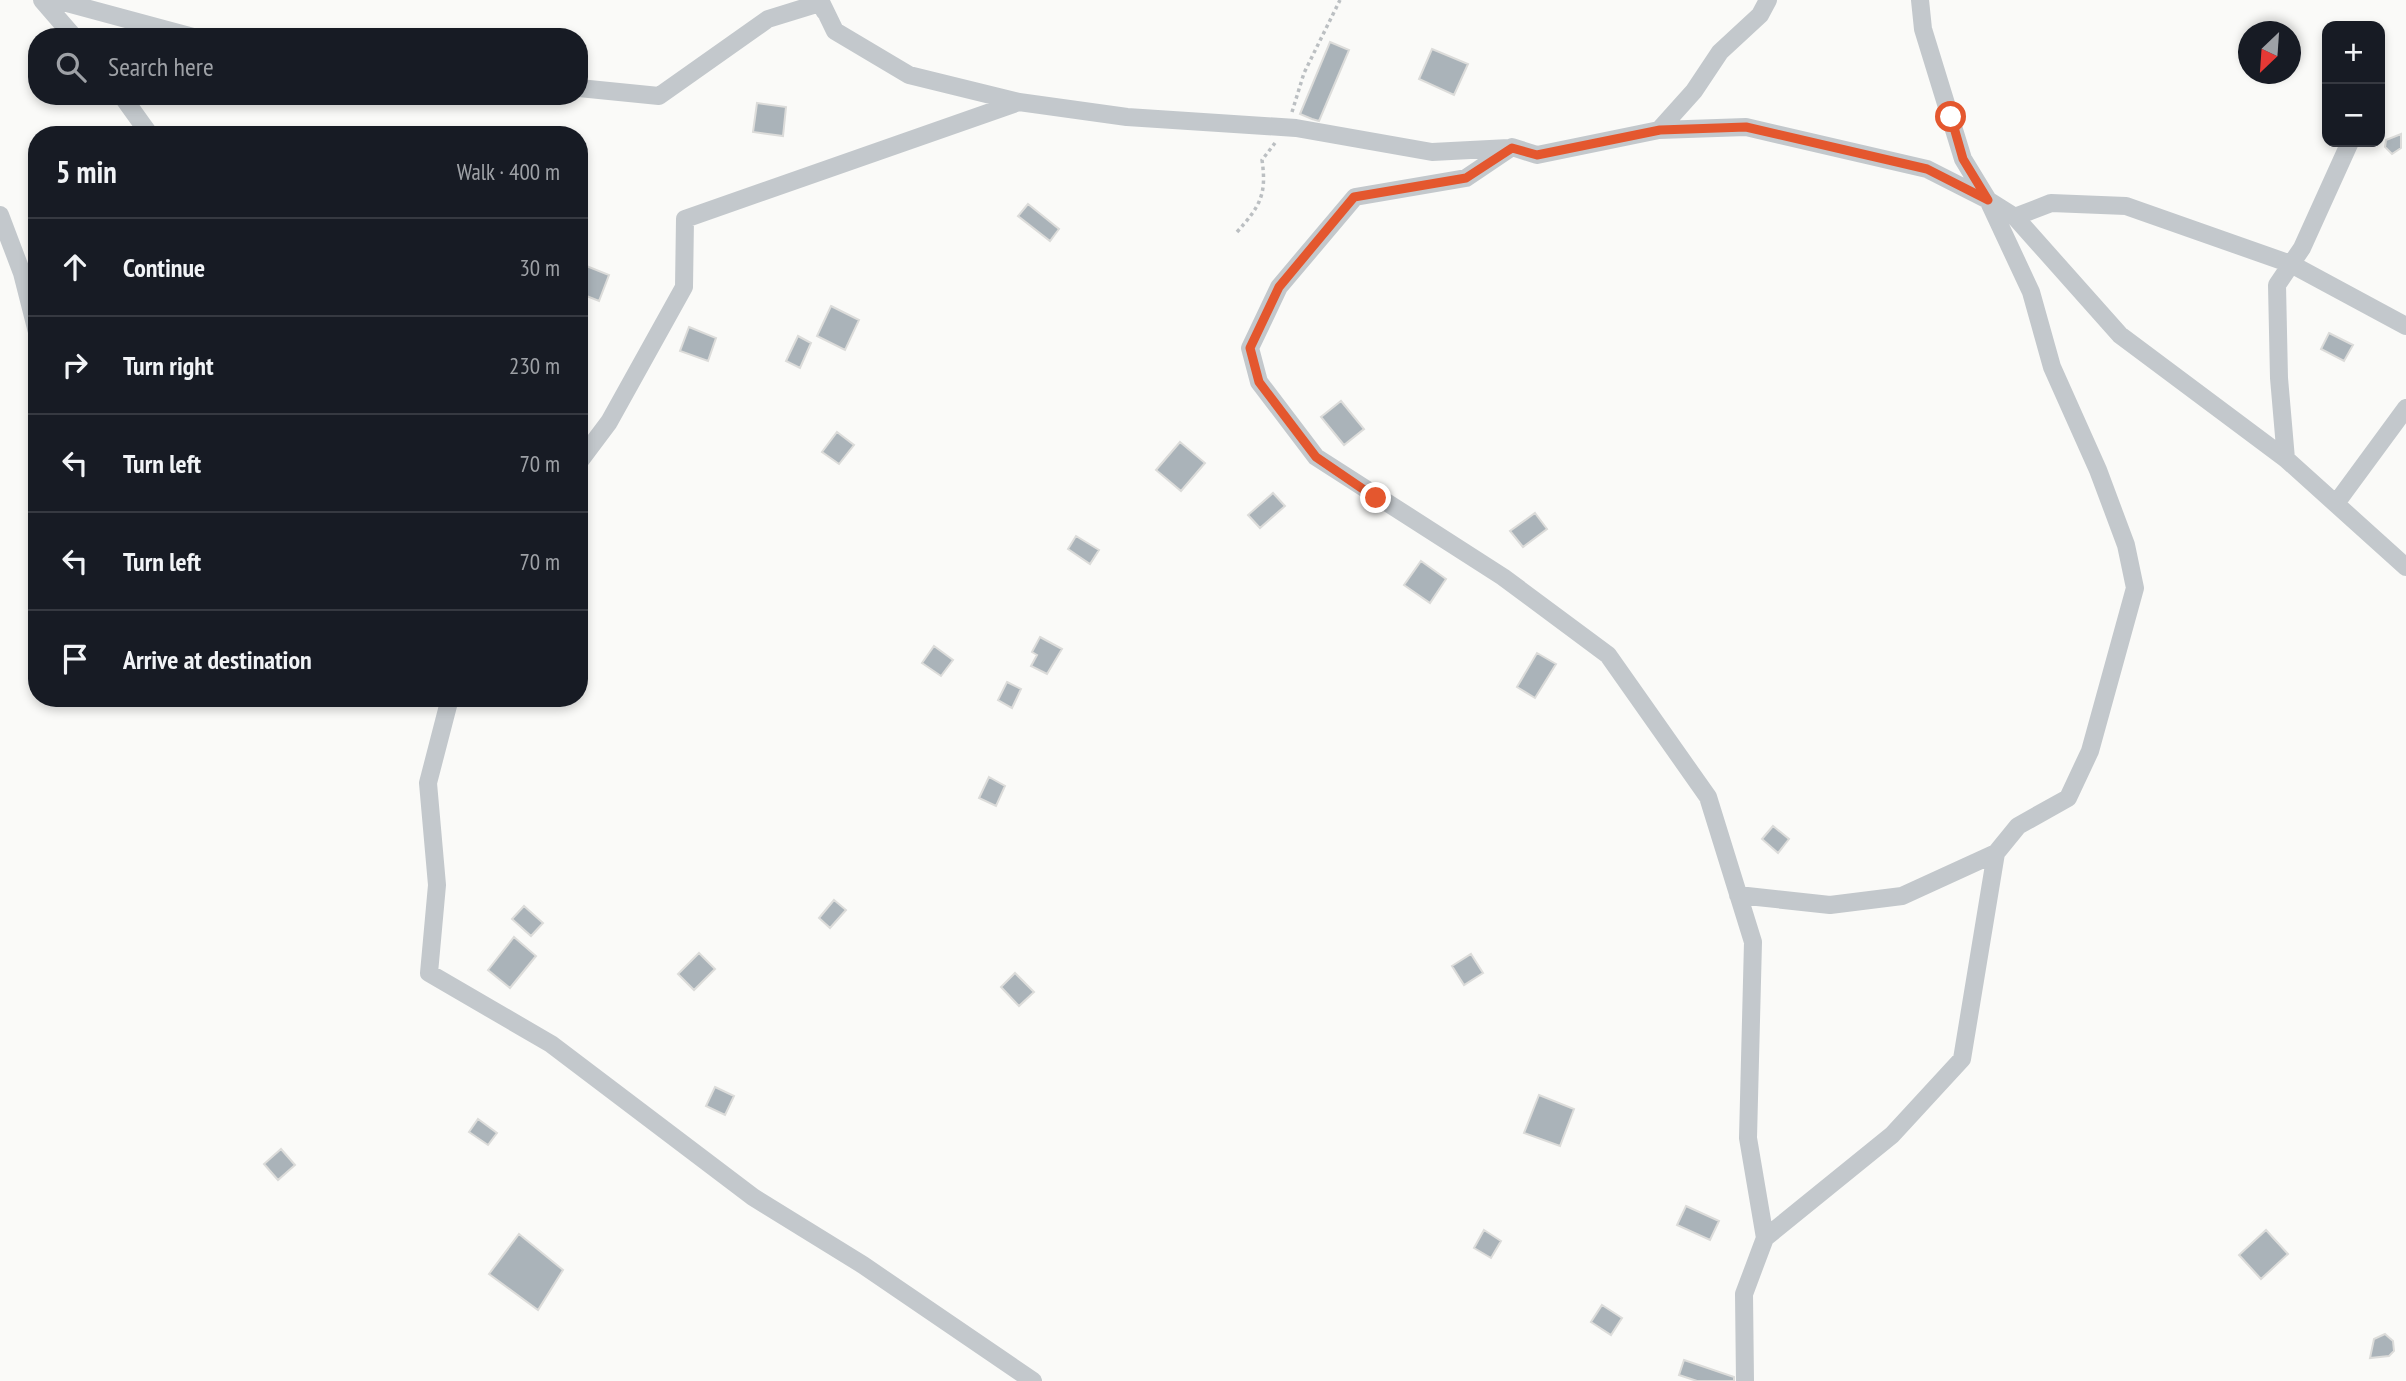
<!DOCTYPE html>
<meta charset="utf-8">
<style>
:root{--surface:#171b24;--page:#20242c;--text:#f1f3f6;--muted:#9ea1a6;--line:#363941}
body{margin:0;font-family:"PT Sans Narrow",sans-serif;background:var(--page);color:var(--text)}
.controls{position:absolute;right:21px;top:21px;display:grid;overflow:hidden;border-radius:14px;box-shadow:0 4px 10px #0003}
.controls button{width:63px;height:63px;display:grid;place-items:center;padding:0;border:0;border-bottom:2px solid var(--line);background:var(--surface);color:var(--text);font:35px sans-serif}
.compass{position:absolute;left:2238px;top:21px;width:63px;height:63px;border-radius:50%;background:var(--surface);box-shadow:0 4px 10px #0003;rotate:205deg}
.stop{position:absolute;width:21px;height:21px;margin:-16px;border:5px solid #e4572e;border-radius:50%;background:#fff}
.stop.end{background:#e4572e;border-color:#fff;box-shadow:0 2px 7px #0008}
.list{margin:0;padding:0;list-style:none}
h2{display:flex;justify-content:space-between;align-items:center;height:91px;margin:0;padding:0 28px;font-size:30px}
h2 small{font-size:23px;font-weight:400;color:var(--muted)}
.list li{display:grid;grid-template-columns:46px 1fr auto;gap:21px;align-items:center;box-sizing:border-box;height:98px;padding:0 28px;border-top:2px solid var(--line)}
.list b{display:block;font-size:26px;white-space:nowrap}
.list em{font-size:23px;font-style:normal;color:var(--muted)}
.icon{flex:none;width:38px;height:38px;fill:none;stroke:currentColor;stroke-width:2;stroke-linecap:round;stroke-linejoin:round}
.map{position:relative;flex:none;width:2406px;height:1381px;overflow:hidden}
.search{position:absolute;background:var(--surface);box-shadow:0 4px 10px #0003;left:28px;top:28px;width:560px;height:77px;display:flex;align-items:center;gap:18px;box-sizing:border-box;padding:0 24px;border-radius:28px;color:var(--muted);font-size:26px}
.panel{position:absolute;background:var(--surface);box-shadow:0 4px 10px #0003;left:28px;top:126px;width:560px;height:581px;border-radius:28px}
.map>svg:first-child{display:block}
.building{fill:#aab3b9;stroke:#dcdcda;stroke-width:2}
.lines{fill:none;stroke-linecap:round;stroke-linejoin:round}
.path{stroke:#bbbfc2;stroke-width:3.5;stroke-dasharray:3.5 3.5;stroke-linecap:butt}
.minor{stroke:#c3c8cc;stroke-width:18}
.route{stroke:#e4572e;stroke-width:9}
</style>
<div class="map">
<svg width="2406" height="1381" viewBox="0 0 2406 1381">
<rect width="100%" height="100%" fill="#fafaf8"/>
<path class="building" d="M1330 42 1349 50 1319 121 1312 119 1300 114Z
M1432 49 1468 64 1454 95 1419 79Z
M757 103 786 107 783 136 753 132Z
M2401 134V148L2392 154 2385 147 2386 140Z
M1028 204 1059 229 1050 241 1018 216Z
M579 263 609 275 599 301 579 293Z
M831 306 859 320 845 350 817 336Z
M689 327 716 338 708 361 680 351Z
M2329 333 2353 345 2344 361 2321 349Z
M798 336 811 343 800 368 786 361Z
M1341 401 1364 429 1344 445 1321 417Z
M837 432 854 445 839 464 822 452Z
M1180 442 1205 463 1181 491 1156 470Z
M1273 493 1285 506 1260 528 1248 515Z
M1535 513 1547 529 1523 547 1510 531Z
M1076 536 1099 550 1090 564 1068 549Z
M1421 561 1446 579 1430 603 1404 585Z
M1040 637 1062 649 1047 674 1031 666 1037 655 1032 652Z
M934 646 953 660 941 676 922 663Z
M1537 653 1556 664 1535 698 1517 687Z
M1007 682 1021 689 1012 708 998 700Z
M989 777 1005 786 996 806 979 798Z
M1773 826 1789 839 1778 853 1762 839Z
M834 900 846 910 830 928 819 918Z
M524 906 543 923 531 936 512 919Z
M514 937 536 956 510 988 488 970Z
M699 953 715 969 694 990 678 974Z
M1471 954 1483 973 1464 985 1452 966Z
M1015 973 1034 992 1019 1006 1001 987Z
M715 1087 734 1096 725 1115 706 1106Z
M1539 1095 1574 1109 1560 1146 1524 1133Z
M478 1119 497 1133 488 1145 469 1132Z
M281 1149 295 1165 278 1180 264 1164Z
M1686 1206 1719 1221 1710 1240 1677 1225Z
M1484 1230 1501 1241 1491 1258 1474 1248Z
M2266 1230 2288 1254 2261 1279 2239 1255Z
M519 1234 563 1270 538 1310 489 1274Z
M1602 1305 1622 1318 1611 1335 1591 1322Z
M2385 1334 2393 1341 2394 1351 2389 1356 2370 1358 2374 1339Z
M1684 1360 1734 1377V1381H1697L1679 1375Z"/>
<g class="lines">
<path class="path" d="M1292 112 1304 73 1340 0
M1237 232C1260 206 1267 195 1262 160L1275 143"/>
<path class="minor" d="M42 0 74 37
M56 0 193 37
M820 0 835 31 909 75 1019 102 1127 117 1296 128 1432 152 1509 148
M1920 0 1923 29 1963 159 1988 200 2015 217 2120 335 2286 459 2406 567
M579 88 659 96 768 19 820 3 825 12
M122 96 150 135
M1659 130 1694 91 1720 52 1760 15 1768 0
M0 215 22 273 37 332
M2015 217 2051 203 2126 206 2291 264 2406 326
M2286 459 2279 378 2277 285 2302 248 2350 142
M579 462 609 422 684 287 685 219 1019 102
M2337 502 2406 408
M450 698 428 783 437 885 429 973 551 1044 753 1197 863 1265 1033 1381
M1738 895 1830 905 1902 896 1996 853
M1745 1381 1744 1294 1765 1238 1892 1135 1962 1059 1996 853 2018 826 2068 798 2090 751 2135 588 2126 545 2098 470 2052 367 2031 292 1988 200 1927 169 1746 127 1659 130 1537 155 1512 147 1466 178 1355 197 1279 287 1250 348 1259 382 1316 457 1503 577 1608 655 1708 797 1753 942 1748 1138 1765 1238"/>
</g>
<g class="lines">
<path class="route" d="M1376 498 1316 457 1259 382 1250 348 1279 287 1354 197 1466 178 1512 148 1537 155 1660 130 1746 127 1927 169 1988 200 1963 159 1951 117"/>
</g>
</svg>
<div class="controls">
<button>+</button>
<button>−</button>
</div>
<svg class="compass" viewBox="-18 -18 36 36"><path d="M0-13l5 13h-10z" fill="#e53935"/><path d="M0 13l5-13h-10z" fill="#9ea1a6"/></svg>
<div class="stop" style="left:1951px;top:117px"></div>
<div class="stop end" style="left:1376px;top:498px"></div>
<div class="search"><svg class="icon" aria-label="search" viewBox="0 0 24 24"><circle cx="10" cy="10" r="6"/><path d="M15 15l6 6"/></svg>Search here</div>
<section class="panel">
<h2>5 min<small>Walk · 400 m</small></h2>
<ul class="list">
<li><svg class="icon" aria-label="ahead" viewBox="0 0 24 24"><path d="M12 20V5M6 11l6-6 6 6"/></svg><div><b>Continue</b></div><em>30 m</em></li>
<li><svg class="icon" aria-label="right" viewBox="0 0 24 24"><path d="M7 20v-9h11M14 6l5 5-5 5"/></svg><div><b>Turn right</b></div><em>230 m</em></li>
<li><svg class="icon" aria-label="left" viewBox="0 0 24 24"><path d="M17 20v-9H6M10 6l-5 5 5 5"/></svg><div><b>Turn left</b></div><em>70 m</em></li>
<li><svg class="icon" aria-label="left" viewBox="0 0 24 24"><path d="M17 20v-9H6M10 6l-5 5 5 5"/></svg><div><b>Turn left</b></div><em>70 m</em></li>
<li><svg class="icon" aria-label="arrive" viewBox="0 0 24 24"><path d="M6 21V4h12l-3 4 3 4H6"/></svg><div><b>Arrive at destination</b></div></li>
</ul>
</section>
</div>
